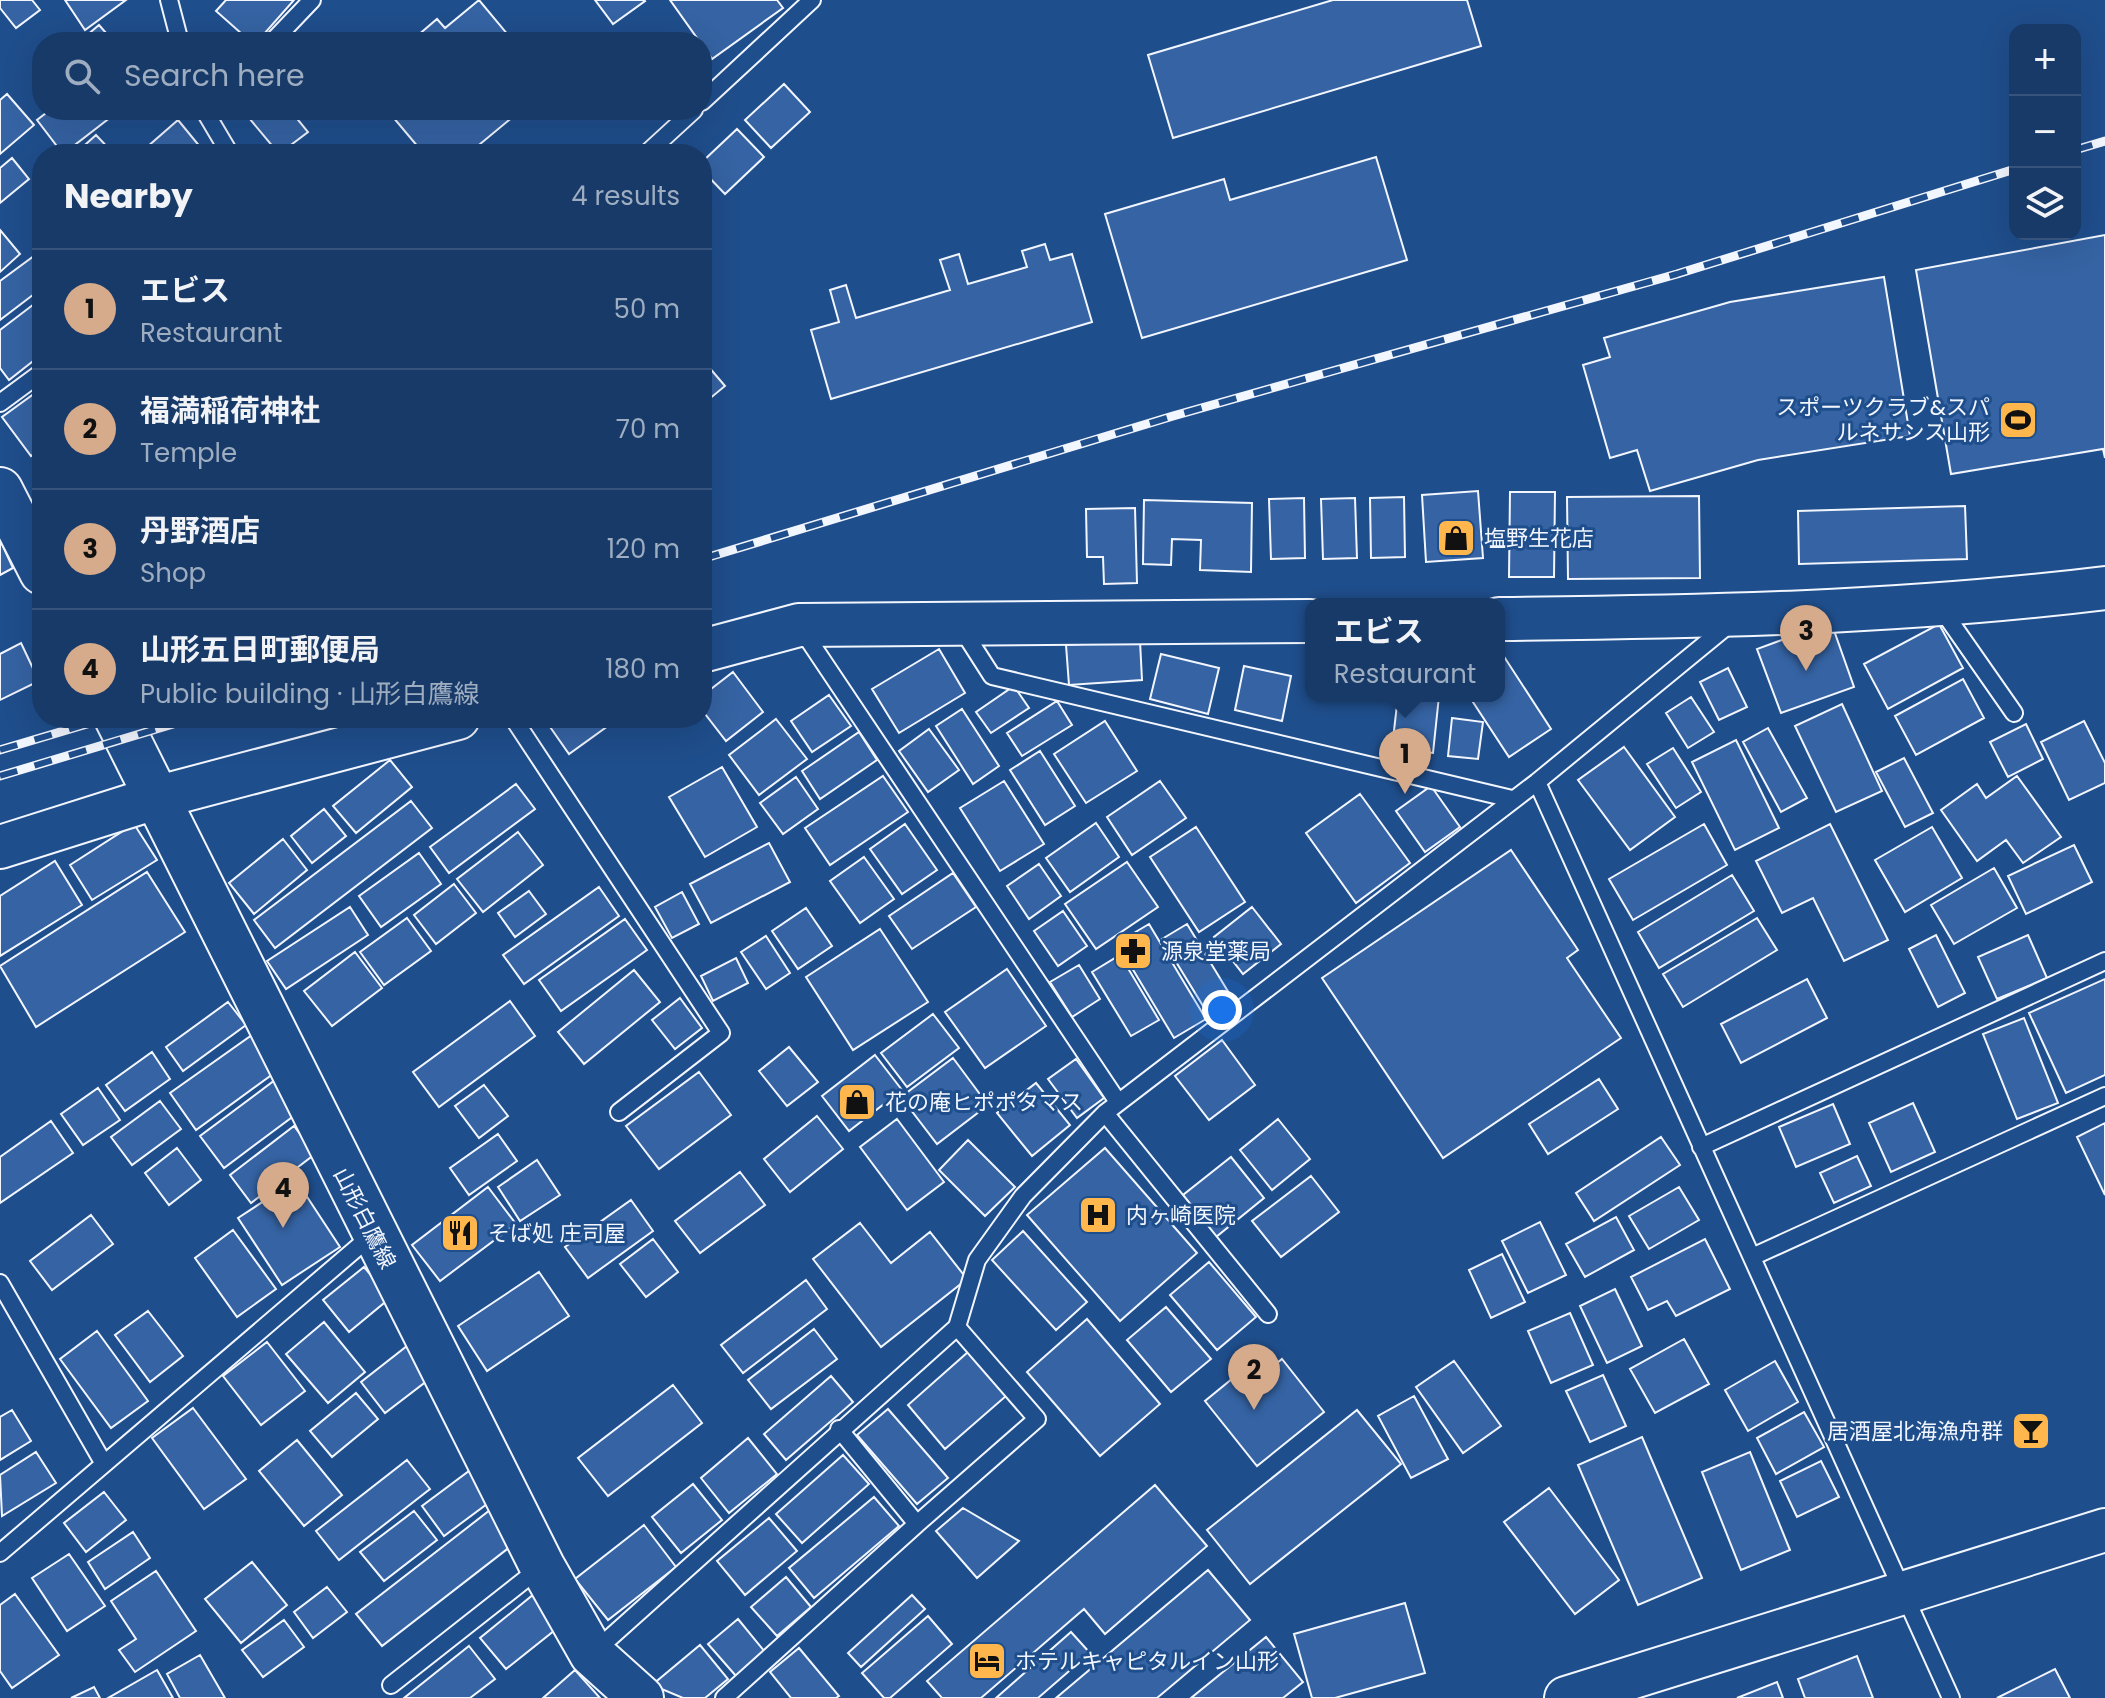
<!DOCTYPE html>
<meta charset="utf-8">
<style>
:root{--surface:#173a69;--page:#244571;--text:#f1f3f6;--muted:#9eadc0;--line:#36547d;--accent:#d6ab8b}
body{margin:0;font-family:Poppins,"Noto Sans JP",sans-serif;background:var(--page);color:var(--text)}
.controls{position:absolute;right:24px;top:24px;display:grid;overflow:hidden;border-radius:16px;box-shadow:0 8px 32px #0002}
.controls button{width:72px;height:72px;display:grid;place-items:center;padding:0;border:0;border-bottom:2px solid var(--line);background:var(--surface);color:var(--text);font:40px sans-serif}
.you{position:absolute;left:1222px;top:1010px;width:28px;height:28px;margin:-20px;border:6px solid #fff;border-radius:50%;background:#1a73e8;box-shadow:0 0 0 12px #1a73e833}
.badge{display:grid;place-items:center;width:52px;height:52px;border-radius:50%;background:var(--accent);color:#111;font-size:26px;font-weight:700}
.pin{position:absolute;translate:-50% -66px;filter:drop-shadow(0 2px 4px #0008)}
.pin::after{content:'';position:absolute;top:42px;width:28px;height:24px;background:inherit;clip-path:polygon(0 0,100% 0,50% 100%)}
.popup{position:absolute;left:1305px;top:598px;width:200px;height:104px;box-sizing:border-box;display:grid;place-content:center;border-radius:16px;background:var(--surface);filter:drop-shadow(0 2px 6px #0005);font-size:26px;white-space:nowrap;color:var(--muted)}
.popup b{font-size:30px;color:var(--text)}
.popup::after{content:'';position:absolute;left:50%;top:100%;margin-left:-16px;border:16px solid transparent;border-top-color:var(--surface)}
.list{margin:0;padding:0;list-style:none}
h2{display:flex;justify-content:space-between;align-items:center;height:104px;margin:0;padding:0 32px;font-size:34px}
h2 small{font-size:26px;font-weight:400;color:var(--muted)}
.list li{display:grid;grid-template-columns:52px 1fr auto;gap:24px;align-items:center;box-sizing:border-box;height:120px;padding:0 32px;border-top:2px solid var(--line)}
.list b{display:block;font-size:30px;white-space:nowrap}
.list p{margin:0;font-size:26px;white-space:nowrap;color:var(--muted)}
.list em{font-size:26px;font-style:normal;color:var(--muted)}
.icon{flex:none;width:44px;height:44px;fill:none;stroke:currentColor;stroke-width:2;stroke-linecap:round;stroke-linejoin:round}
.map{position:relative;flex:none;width:2105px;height:1698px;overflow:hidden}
.search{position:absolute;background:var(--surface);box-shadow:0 8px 32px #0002;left:32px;top:32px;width:680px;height:88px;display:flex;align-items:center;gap:20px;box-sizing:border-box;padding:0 28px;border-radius:32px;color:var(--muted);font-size:30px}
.panel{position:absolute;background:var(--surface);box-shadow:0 8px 32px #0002;left:32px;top:144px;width:680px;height:584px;border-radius:32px}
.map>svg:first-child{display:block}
.building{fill:#3563a3;stroke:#f2f6ff;stroke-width:2}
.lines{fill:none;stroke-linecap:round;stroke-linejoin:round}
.service-casing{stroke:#f2f6ff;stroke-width:20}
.tertiary-casing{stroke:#f2f6ff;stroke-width:46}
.primary-casing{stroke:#f2f6ff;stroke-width:48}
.service{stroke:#1f4e8c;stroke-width:16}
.tertiary{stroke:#1f4e8c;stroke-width:42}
.primary{stroke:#1f4e8c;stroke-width:44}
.rail-casing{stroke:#f2f6ff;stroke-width:9}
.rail{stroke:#1f4e8c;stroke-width:6;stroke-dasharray:18;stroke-linecap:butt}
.labels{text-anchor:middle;stroke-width:6;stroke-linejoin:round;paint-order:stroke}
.poi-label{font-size:22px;fill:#f2f6ff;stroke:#1f4e8c;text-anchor:start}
.street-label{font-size:22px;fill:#f2f6ff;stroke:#1f4e8c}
</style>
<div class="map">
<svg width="2105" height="1698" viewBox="0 0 2105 1698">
<rect width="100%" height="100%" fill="#1f4e8c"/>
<path class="building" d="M0 0H32L40 10 16 28 0 8Z
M65 0H126L85 30Z
M226 0H294L257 42H251L216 11Z
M479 0 514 42H410L437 19 445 28Z
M595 0H644L645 1 613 24Z
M670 0H777L783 8 712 59Z
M1333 0H1467L1481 46 1173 138 1148 55Z
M99 25 114 42H79Z
M784 84 810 112 771 148 745 120Z
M7 94 34 125 0 154V100Z
M50 110H120L63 154 37 120Z
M259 110H290L308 132 279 154 249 118Z
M387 110H519L520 111 468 154H424Z
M178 120 206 154H139Z
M737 129 764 157 725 194 702 170V162Z
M96 135 114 154H75Z
M1376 157 1407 260 1142 338 1105 214 1224 179 1230 200Z
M12 158 29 179 0 203V168Z
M0 230 20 254 0 272Z
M2105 235V458L2103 449 1951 474 1916 270Z
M1045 244 1050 260 1072 254 1092 322 831 399 811 330 839 322 830 290 846 285 856 318 950 290 940 260 959 254 968 284 1027 267 1022 251Z
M42 250V288L0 320V281Z
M1884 277 1910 436 1758 460 1650 491 1637 450 1610 458 1583 365 1610 357 1604 338 1730 302Z
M42 298V354L9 380 0 368V330Z
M702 359 725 386 702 405Z
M42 388V448L31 456 2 417Z
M1478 491 1483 558 1426 562 1422 495Z
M1510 492H1555L1554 577H1509Z
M1699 496 1700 578 1568 579 1567 497Z
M1404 497 1405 557 1371 558 1370 498Z
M1304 498 1305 558 1271 559 1269 499Z
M1355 498 1357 558 1323 559 1321 499Z
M1144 500 1252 503 1251 572 1200 570 1201 540 1172 539 1171 565 1143 564Z
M1965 506 1967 559 1799 564 1798 511Z
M1135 508 1137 583 1104 584 1103 557H1087L1086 509Z
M0 540 13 568 0 575Z
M1831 622 1854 687 1781 713 1757 649Z
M1939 624 1963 668 1888 709 1864 664Z
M1140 641 1142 680 1069 685 1066 645Z
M21 643 39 681 0 700V654Z
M939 649 965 693 899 733 872 689Z
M1501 652 1551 729 1509 757 1469 696H1499Z
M1161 654 1219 668 1208 714 1150 699Z
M1244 666 1291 676 1282 721 1235 710Z
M1728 668 1747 707 1719 720 1700 682Z
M733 672 763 712 726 741 702 710V696Z
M1963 679 1984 718 1916 755 1895 716Z
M1014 686 1029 708 991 733 976 712Z
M829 695 851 726 812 752 791 721Z
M1398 696H1439L1433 753 1392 748Z
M1691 697 1714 732 1688 748 1666 713Z
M1057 701 1072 725 1022 756 1007 733Z
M1842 704 1882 791 1836 812 1795 726Z
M962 709 999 766 973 784 936 726Z
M562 718H619L569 754 548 724Z
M1452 718 1483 722 1478 759 1448 756Z
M776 719 807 759 759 795 729 755Z
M1105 721 1137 771 1086 803 1054 754Z
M2084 721 2105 763V783L2069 800 2041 742Z
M2026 724 2043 759 2008 777 1990 742Z
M1768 728 1807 798 1781 812 1743 742Z
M929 729 959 770 928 792 899 751Z
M859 732 877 760 820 799 802 771Z
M1736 740 1779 828 1735 850 1692 762Z
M1624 747 1675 817 1630 850 1578 780Z
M1673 748 1701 792 1676 808 1647 764Z
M1040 751 1075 806 1045 825 1010 770Z
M1904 758 1933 813 1905 827 1876 772Z
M390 760 412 787 356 833 333 806Z
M722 767 757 827 705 857 669 797Z
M883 776 908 812 830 865 805 828Z
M2017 776 2061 837 2023 863 2006 840 1977 861 1941 810 1977 784 1986 798Z
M796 777 818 809 783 834 760 803Z
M1004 781 1044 844 1000 871 960 808Z
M1160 781 1186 818 1132 855 1107 817Z
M516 784 535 809 449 873 430 847Z
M1431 786 1460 827 1425 852 1396 811Z
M1360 794 1410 863 1356 903 1306 833Z
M411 801 432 828 275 948 254 920Z
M324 809 346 836 312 863 291 836Z
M1096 823 1119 857 1070 892 1046 858Z
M134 824 157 860 92 900 70 865Z
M905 824 937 870 902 894 870 849Z
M1704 824 1727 865 1633 920 1609 879Z
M1830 824 1888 940 1844 961 1813 898 1782 913 1756 861Z
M1196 827 1245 902 1199 932 1150 857Z
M1932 827 1962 878 1905 912 1875 860Z
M518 832 543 865 483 912 457 879Z
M283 839 307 870 254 914 229 883Z
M769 843 790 882 711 923 690 884Z
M2074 845 2092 882 2026 914 2008 876Z
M1511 850 1578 950 1567 958 1621 1038 1443 1158 1322 978Z
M419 853 441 884 381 927 359 896Z
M864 857 894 899 860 923 830 881Z
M55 861 82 905 0 956V896Z
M1127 862 1158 907 1096 949 1065 904Z
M1039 864 1061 896 1029 919 1007 886Z
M1994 868 2017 908 1954 944 1931 905Z
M147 872 185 932 36 1027 0 966Z
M953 873 976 907 912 949 889 916Z
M1732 875 1754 911 1659 968 1638 932Z
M454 884 476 913 436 944 414 915Z
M599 887 619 916 524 984 503 955Z
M529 891 546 914 515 937 498 913Z
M682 892 699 924 672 938 655 907Z
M350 907 368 935 286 989 267 961Z
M1252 907 1281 944 1243 974 1214 937Z
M806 908 832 946 798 969 772 931Z
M1063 911 1087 946 1058 966 1034 931Z
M407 918 431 951 384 985 360 952Z
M1757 918 1777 950 1683 1007 1663 974Z
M625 919 647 950 561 1011 539 980Z
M1149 924 1206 1019 1174 1038 1117 943Z
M1187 924 1232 998 1208 1014 1162 939Z
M880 929 928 1002 853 1050 806 977Z
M1936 935 1965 993 1938 1007 1909 949Z
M2028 935 2047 978 1997 999 1978 957Z
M766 936 790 973 766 989 741 952Z
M355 952 382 988 332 1026 304 991Z
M1120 955 1159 1020 1131 1036 1092 972Z
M736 958 748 983 713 1001 701 976Z
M1079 965 1100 999 1072 1017 1050 982Z
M1007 969 1046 1026 985 1068 945 1012Z
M634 970 660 1002 584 1064 558 1032Z
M1807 979 1827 1018 1741 1063 1721 1024Z
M2105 979V1075L2066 1093 2029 1013Z
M680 998 702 1028 675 1049 652 1020Z
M510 1001 535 1036 439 1107 413 1072Z
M228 1002 246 1025 183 1071 166 1047Z
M933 1014 959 1048 907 1087 881 1053Z
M2024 1018 2058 1103 2017 1119 1983 1034Z
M252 1035 277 1071 196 1130 170 1093Z
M1222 1040 1255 1085 1209 1120 1175 1076Z
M789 1047 818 1082 787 1106 759 1071Z
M152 1052 170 1079 125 1111 106 1085Z
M875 1055 902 1090 849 1131 822 1096Z
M953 1058 988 1105 937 1144 901 1097Z
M1076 1059 1104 1098 1077 1118 1048 1079Z
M699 1072 731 1115 659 1169 626 1126Z
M1599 1079 1618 1109 1548 1154 1529 1124Z
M275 1080 299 1112 224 1168 200 1136Z
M1036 1083 1070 1125 1032 1156 997 1113Z
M484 1085 508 1116 479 1138 455 1106Z
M98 1088 120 1120 83 1145 61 1114Z
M160 1101 181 1129 132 1165 111 1137Z
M1913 1103 1935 1152 1891 1172 1869 1123Z
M1833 1104 1850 1144 1796 1167 1779 1127Z
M817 1116 843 1149 790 1192 764 1159Z
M897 1119 944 1182 907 1210 860 1147Z
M1278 1119 1310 1159 1272 1190 1240 1150Z
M51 1121 73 1153 0 1203V1157Z
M2105 1123V1195L2077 1137Z
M294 1126 315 1154 251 1203 230 1175Z
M498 1134 517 1161 469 1195 450 1168Z
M1661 1137 1680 1165 1594 1221 1576 1193Z
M968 1140 1015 1187 985 1216 939 1170Z
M177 1148 201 1180 169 1205 145 1173Z
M1105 1148 1197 1253 1120 1321 1027 1215Z
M1857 1156 1871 1186 1834 1203 1820 1173Z
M1231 1157 1264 1198 1216 1237 1183 1195Z
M537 1160 560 1195 520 1221 498 1187Z
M740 1172 765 1205 700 1253 675 1221Z
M1311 1176 1339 1212 1281 1257 1252 1221Z
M296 1180 340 1247 282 1285 238 1218Z
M488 1187 516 1224 440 1281 412 1245Z
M1679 1187 1699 1220 1649 1249 1629 1216Z
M631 1200 653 1231 588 1278 565 1247Z
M91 1215 113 1244 52 1290 30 1261Z
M1616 1217 1634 1250 1585 1277 1566 1244Z
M1540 1222 1566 1275 1528 1293 1502 1241Z
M860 1223 891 1263 930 1232 967 1279 881 1347 813 1259Z
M233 1230 276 1289 237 1317 195 1258Z
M1023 1231 1087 1302 1056 1330 992 1260Z
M653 1239 678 1272 646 1297 620 1264Z
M1705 1239 1730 1289 1676 1316 1667 1301 1648 1310 1631 1277Z
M1502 1254 1525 1302 1491 1318 1469 1270Z
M1209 1262 1256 1317 1217 1350 1170 1295Z
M364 1267 390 1298 349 1332 323 1300Z
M539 1272 569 1316 487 1371 458 1326Z
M806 1280 827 1309 743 1373 721 1345Z
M1615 1289 1642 1346 1607 1363 1580 1306Z
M1166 1307 1211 1359 1171 1392 1127 1340Z
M148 1311 183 1356 150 1382 115 1335Z
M1570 1313 1593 1365 1551 1383 1528 1331Z
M1087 1319 1160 1404 1100 1456 1027 1372Z
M324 1322 365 1372 328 1403 286 1354Z
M814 1329 837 1359 771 1409 748 1380Z
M97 1331 148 1401 111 1428 60 1359Z
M1684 1339 1709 1384 1655 1413 1630 1369Z
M267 1342 305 1391 261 1425 223 1376Z
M407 1346 432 1377 385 1413 361 1382Z
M968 1352 1006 1396 945 1449 908 1405Z
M1282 1359 1324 1412 1257 1466 1205 1401 1249 1365 1258 1378Z
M1454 1361 1501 1426 1463 1453 1416 1387Z
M1775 1361 1798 1402 1748 1431 1725 1390Z
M1603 1375 1626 1426 1590 1442 1566 1391Z
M831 1376 853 1402 786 1460 764 1434Z
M673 1385 702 1423 608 1496 578 1458Z
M356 1393 378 1419 332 1457 310 1431Z
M1414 1396 1448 1459 1411 1478 1378 1416Z
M193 1408 246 1479 204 1509 152 1438Z
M888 1409 948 1478 917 1504 857 1435Z
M12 1410 31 1441 0 1460V1417Z
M1357 1410 1401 1464 1250 1584 1207 1530Z
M1804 1412 1824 1447 1776 1474 1757 1438Z
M1642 1437 1702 1578 1638 1605 1578 1465Z
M748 1438 777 1474 729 1513 701 1478Z
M297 1440 342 1495 304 1526 259 1471Z
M36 1452 56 1483 2 1516 0 1475Z
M1750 1452 1790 1550 1741 1570 1702 1472Z
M843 1455 869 1484 802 1543 776 1514Z
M407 1460 430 1489 339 1560 316 1531Z
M1821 1461 1839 1497 1797 1517 1780 1481Z
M473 1468 495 1498 444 1536 422 1506Z
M693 1484 722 1520 681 1553 652 1517Z
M1155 1485 1207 1546 1105 1634 1084 1609 981 1698H942L927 1681Z
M1549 1488 1619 1580 1575 1614 1504 1522Z
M104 1492 126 1520 86 1552 64 1523Z
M874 1497 899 1526 814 1598 789 1568Z
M963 1508 1019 1541 977 1578 936 1531Z
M490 1510 515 1543 382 1646 356 1614Z
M414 1511 437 1540 384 1581 360 1552Z
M769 1518 797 1551 745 1595 717 1561Z
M644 1525 676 1567 608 1620 575 1579Z
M133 1532 150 1558 105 1589 88 1562Z
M69 1554 105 1606 67 1631 32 1578Z
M252 1562 287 1605 241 1643 205 1599Z
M1208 1570 1250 1620 1157 1698H1056Z
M156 1571 196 1631 135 1672 119 1650 136 1639 111 1601Z
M786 1577 811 1607 777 1636 751 1607Z
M327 1587 347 1612 313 1638 294 1612Z
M15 1594 59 1655 12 1688 0 1671V1605Z
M534 1594 560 1626 506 1669 480 1638Z
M912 1595 925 1609 861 1667 848 1653Z
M1405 1603 1425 1673 1335 1698H1312L1294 1634Z
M928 1616 952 1644 890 1698H884L862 1673Z
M738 1619 765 1652 736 1676 708 1644Z
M284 1620 304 1647 263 1677 242 1650Z
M1071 1632 1090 1653 1038 1698H996Z
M1266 1637 1303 1682 1283 1698H1191Z
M700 1645 728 1679 705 1698H683L652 1685Z
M469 1646 495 1679 470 1698H404Z
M799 1648 839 1696 836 1698H791L770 1672Z
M200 1655 225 1698H180L167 1674Z
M1857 1656 1873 1698H1805L1798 1679Z
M2055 1669 2070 1698H1997Z
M157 1670 173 1698H108Z
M575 1670 600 1698H543Z
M1777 1682 1783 1698H1737Z
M94 1687 100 1698H71Z"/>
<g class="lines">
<g class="service-casing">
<path id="service" d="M169 0 180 42
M272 42 312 0
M702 102 812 0
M204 110 230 154
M646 154 694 110
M0 403 42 372
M1940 607 2014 713
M960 626 992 676 1512 799
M802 630 1118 1102
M513 718 721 1033 619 1112
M1537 782 1951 1698
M1105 1113 1268 1314
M1701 1147 2105 961
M1752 1257 2105 1096
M0 1283 104 1464
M917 1524 1037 1419 957 1327
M0 1553 372 1235
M594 1652 957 1327 977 1260 1023 1196 1105 1113 1537 782 1732 622
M391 1685 541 1567
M724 1698 917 1524 839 1429"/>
</g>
<g class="tertiary-casing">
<path id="tertiary" d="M1499 619C1702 617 1903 613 2105 588
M702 651 799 625 1311 621
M0 847 155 798 458 718
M1566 1698 2105 1530"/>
</g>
<g class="primary-casing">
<path id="primary" d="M0 490 42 572
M117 718 542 1566 592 1654 641 1698"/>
</g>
<use href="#service" class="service"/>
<use href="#tertiary" class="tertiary"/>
<use href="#primary" class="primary"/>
<g class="rail-casing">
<path id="rail" d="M2075 150 2105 141
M702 559 1173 416 1677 274 2015 169
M0 750 107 718
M0 776 193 718"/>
</g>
<use href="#rail" class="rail"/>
</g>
<defs>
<g id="stadium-square" transform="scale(2)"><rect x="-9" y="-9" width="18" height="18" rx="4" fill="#ffb74d" stroke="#1f4e8c"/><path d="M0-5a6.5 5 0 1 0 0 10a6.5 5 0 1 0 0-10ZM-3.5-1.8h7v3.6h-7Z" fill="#111"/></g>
<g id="shop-square" transform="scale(2)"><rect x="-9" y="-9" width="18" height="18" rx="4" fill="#ffb74d" stroke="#1f4e8c"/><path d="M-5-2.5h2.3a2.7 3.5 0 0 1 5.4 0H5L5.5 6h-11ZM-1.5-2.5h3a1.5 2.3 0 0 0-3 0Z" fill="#111"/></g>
<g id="pharmacy-square" transform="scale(2)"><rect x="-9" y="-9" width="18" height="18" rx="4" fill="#ffb74d" stroke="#1f4e8c"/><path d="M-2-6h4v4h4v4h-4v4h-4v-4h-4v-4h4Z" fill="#111"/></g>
<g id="hospital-square" transform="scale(2)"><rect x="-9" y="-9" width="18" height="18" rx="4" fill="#ffb74d" stroke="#1f4e8c"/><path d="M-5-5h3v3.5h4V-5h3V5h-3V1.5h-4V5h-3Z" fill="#111"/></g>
<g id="restaurant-square" transform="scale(2)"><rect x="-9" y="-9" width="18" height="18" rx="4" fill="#ffb74d" stroke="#1f4e8c"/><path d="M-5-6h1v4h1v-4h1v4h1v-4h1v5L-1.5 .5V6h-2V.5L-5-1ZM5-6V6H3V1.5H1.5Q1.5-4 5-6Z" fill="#111"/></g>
<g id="bar-square" transform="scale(2)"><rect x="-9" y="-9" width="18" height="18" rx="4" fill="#ffb74d" stroke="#1f4e8c"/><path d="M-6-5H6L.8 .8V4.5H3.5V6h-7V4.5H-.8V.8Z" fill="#111"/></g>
<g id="hotel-square" transform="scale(2)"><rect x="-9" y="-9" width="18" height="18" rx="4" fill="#ffb74d" stroke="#1f4e8c"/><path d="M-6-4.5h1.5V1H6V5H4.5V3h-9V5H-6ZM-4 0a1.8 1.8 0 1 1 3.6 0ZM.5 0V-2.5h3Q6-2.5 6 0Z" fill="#111"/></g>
</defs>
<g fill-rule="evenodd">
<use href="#stadium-square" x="2018" y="420"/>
<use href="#shop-square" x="1456" y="538"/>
<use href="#pharmacy-square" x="1133" y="951"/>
<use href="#shop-square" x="857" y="1102"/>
<use href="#hospital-square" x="1098" y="1215"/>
<use href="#restaurant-square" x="460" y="1233"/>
<use href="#bar-square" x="2031" y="1431"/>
<use href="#hotel-square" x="987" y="1661"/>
</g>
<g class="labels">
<g class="poi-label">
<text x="1990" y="415" text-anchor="end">スポーツクラブ&amp;スパ<tspan x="1990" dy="25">ルネサンス山形</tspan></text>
<text x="1484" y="546">塩野生花店</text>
<text x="1161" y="959">源泉堂薬局</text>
<text x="885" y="1110">花の庵ヒポポタマス</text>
<text x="1126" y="1223">内ヶ崎医院</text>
<text x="488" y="1241">そば処 庄司屋</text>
<text x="2003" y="1439" text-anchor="end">居酒屋北海漁舟群</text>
<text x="1015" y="1669">ホテルキャピタルイン山形</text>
</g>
<g class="street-label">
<text transform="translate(365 1218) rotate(63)" y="8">山形白鷹線</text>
</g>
</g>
</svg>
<div class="controls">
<button>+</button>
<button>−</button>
<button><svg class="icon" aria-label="layers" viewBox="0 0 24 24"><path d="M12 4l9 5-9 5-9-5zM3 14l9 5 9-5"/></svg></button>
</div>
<div class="you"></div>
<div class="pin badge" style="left:1405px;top:794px">1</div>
<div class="popup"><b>エビス</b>Restaurant</div>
<div class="pin badge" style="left:1254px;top:1410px">2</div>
<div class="pin badge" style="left:1806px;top:671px">3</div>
<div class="pin badge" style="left:283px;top:1228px">4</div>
<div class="search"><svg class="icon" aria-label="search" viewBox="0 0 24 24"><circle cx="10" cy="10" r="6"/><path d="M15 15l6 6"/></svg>Search here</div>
<section class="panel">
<h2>Nearby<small>4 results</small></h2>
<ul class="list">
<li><span class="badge">1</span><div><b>エビス</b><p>Restaurant</p></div><em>50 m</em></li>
<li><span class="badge">2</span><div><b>福満稲荷神社</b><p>Temple</p></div><em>70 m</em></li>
<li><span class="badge">3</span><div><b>丹野酒店</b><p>Shop</p></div><em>120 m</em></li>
<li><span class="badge">4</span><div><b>山形五日町郵便局</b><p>Public building · 山形白鷹線</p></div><em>180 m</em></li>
</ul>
</section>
</div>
